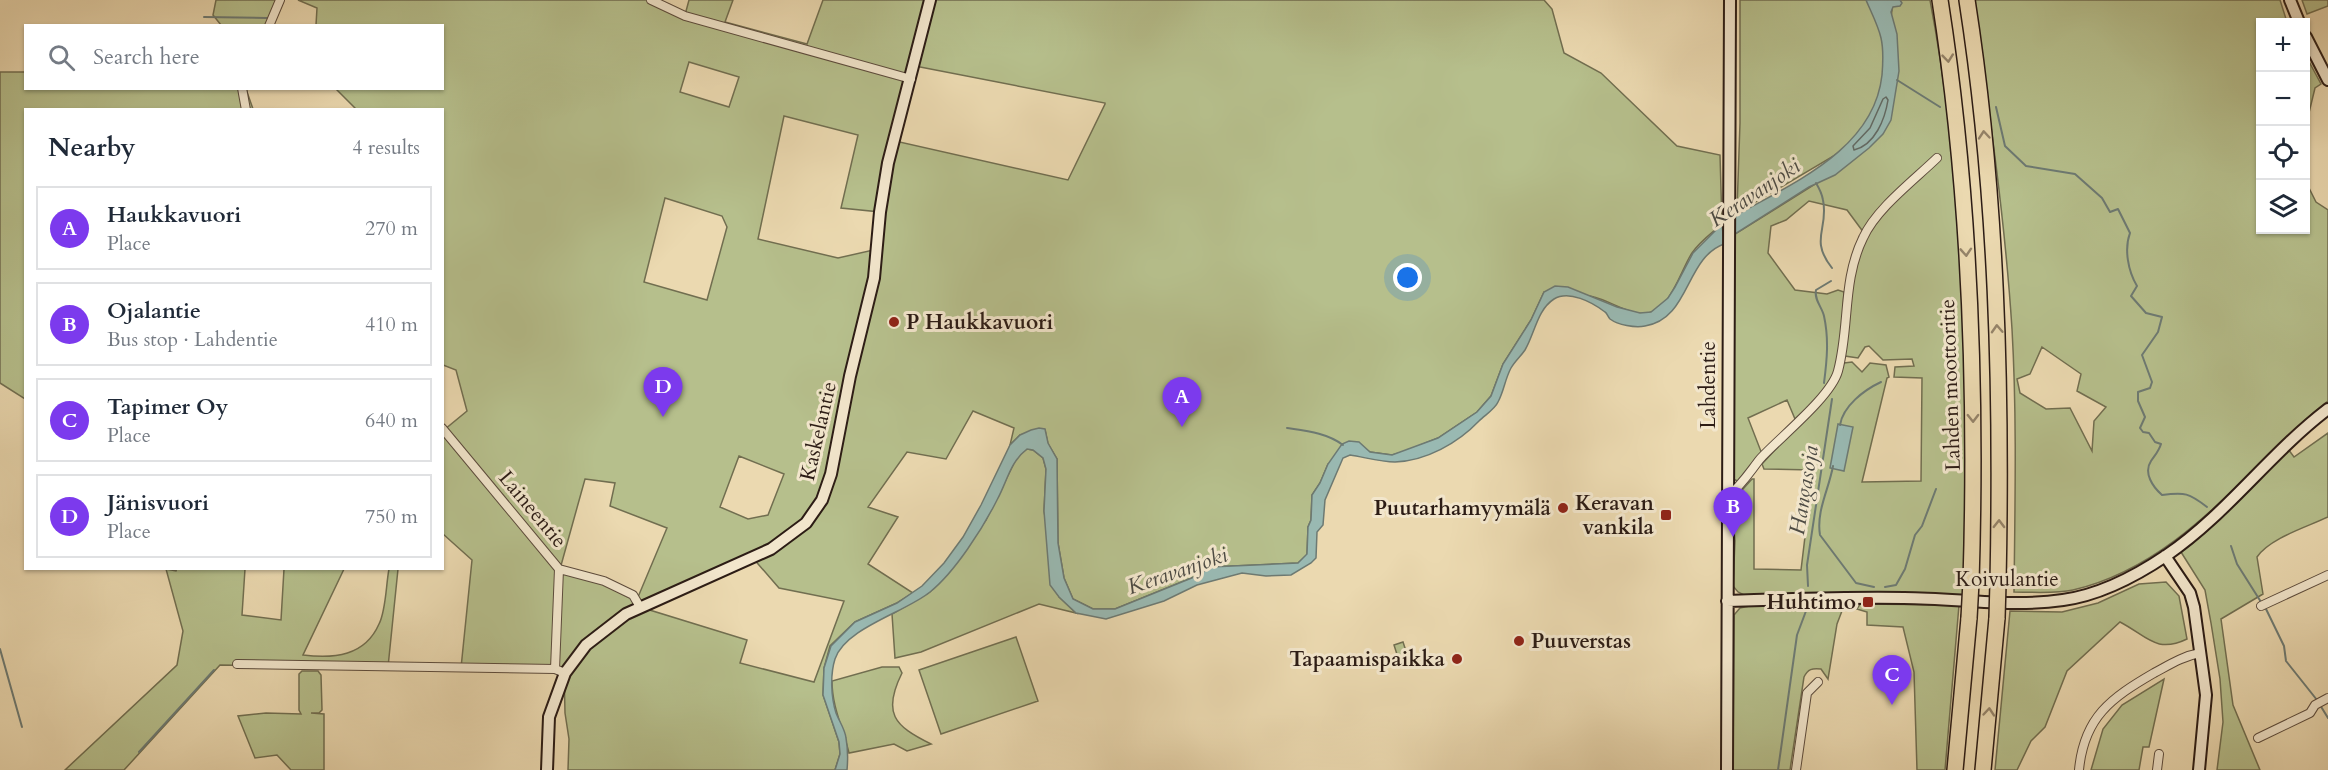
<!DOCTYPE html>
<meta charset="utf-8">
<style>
:root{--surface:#fff;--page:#f2f2f3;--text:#1f2937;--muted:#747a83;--line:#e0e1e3;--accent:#7c3aed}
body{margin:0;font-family:Cardo,serif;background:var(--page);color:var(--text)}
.controls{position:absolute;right:18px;top:18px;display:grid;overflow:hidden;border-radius:0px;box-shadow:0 2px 4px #0004}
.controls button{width:54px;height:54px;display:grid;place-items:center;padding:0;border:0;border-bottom:2px solid var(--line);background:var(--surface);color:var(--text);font:30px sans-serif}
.you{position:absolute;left:1408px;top:278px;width:21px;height:21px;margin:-15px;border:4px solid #fff;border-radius:50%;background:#1a73e8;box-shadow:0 0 0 9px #1a73e833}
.badge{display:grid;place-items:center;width:39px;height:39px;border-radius:50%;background:var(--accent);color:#fff;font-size:20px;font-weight:700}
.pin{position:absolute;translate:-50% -50px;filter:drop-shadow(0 2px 3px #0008)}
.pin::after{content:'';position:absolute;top:32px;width:21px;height:18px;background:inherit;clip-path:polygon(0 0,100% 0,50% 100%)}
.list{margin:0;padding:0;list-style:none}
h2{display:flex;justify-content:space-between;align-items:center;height:78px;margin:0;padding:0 24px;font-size:26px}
h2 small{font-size:20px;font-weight:400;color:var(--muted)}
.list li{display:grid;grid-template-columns:39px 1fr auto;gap:18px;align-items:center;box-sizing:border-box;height:84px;margin:0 12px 12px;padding:0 12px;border:2px solid var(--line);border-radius:0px}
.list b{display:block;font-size:22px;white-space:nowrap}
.list p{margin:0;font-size:20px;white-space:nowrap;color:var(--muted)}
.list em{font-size:20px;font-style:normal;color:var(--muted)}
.icon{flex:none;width:33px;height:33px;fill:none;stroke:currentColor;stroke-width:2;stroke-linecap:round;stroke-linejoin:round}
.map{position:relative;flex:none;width:2328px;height:770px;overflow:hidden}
.search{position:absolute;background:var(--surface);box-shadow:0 2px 4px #0004;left:24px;top:24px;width:420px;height:66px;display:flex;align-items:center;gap:15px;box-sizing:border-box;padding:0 21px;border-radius:0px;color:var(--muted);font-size:22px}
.panel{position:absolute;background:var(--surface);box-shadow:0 2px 4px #0004;left:24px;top:108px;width:420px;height:462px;border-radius:0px}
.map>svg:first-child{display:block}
.green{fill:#b6bf8c;stroke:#716e50;stroke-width:1.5;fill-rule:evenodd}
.water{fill:#99b9b2;stroke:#6d7a73;stroke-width:1.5}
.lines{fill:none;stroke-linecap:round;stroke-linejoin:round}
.shore{stroke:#626a64;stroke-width:1.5}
.stream{stroke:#6d7a73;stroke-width:2}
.street-casing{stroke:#5c4b3c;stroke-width:10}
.secondary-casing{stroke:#2c1c15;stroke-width:14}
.highway-casing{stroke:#2c1c15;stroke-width:18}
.street{stroke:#f2e6cc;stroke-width:8}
.secondary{stroke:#f2e6cc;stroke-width:10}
.highway{stroke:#ebd9b0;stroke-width:15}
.highway-bridge-casing{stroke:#2c1c15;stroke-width:18;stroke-linecap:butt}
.highway-bridge{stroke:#ebd9b0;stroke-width:15}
.oneway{stroke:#95846a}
.poi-dot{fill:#8f2418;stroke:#f2e6cc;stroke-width:2}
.labels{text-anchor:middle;stroke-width:6;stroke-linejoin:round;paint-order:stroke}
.poi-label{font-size:21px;font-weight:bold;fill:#2c1c15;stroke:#f2e6cc;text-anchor:end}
.street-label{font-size:21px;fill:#2c1c15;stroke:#f2e6cc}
.water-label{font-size:22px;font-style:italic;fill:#4d4b44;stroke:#f2e6cc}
</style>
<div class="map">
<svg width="2328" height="770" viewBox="0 0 2328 770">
<rect width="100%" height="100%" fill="#ebd9b0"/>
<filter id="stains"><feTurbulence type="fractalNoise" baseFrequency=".00333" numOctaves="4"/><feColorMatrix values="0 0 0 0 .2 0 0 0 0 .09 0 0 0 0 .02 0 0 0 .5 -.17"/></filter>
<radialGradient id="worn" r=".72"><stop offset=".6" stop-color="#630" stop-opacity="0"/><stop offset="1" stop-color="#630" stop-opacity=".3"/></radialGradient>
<path class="green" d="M216 0H280L268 25H221L213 15Z
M298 0H651L685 15 689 0H733L725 22 807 44 823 0H1544L1552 9 1564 53 1601 73 1677 146 1720 155 1722 224C1712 233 1700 241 1692 253 1679 272 1670 319 1637 313 1622 310 1609 301 1594 297 1579 292 1560 294 1544 292L1531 320 1503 364 1491 396 1477 412 1438 438 1406 451 1392 455 1370 452 1361 446 1328 464 1320 483 1312 495 1311 520 1308 527 1307 555 1298 563 1210 567 1199 575 1115 609H1093L1073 599 1064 578 1058 543 1057 459 1048 444 1045 430 1020 435 1010 445 1014 428 973 411 946 459 907 452 868 507 898 517 868 564 913 593 897 603 855 622 830 646 824 668 823 695 839 742 840 754 835 770H568L569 739 565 713 564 669 461 668 472 560 443 534 442 434 444 430 467 411 456 370 443 365 442 110 356 109 336 89 442 88V26L316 25 317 8ZM689 62 739 77 729 107 680 92ZM915 66 1105 103V104L1068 180 895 141ZM784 116 858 135 841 208 880 212 878 249 838 258 758 239ZM665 198 722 216 727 227 707 300 644 282ZM739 456 784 474 768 515 748 519 720 507ZM585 479 615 483 610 506 667 528 638 597 645 605 752 557 779 588 844 601 814 682 740 663 747 640 640 607 633 595 560 569Z
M1740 0H1869L1888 50 1875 120 1837 154 1742 210H1737L1740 123Z
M1885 0H1930C1967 196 1969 398 1963 597L1744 595 1738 592 1733 586 1735 541 1732 508 1734 499 1752 479H1754V569L1801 570 1813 470 1764 469 1762 464 1814 407 1844 363 1852 362 1862 372 1870 363 1886 365 1889 377 1887 378 1862 482 1921 481 1922 378 1894 377 1895 367 1914 366 1912 359 1883 360 1869 346 1865 347 1858 358 1845 356 1850 295 1864 233 1847 210 1809 201 1786 220 1771 226 1768 253 1795 290 1827 294 1838 290 1844 292C1842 316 1844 351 1835 373 1828 391 1809 406 1795 419L1787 400 1748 418 1762 454 1740 482 1733 479 1735 234 1817 183 1874 139 1892 10Z
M1973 0H2280L2287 22H2260V230H2306V182L2316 202 2328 210V401C2307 416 2289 436 2270 454 2213 510 2155 571 2073 590 2055 594 2033 592 2014 592 2015 505 2017 416 2012 329 2005 219 1989 109 1973 0ZM2042 347 2081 374 2077 391 2106 407 2094 421 2092 451 2070 408 2046 409 2020 393 2017 379 2030 374Z
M2302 0H2328V6L2307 14Z
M2306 56 2321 84 2315 88 2306 125Z
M0 72H25L26 88 246 89 253 109 26 110 25 399 0 383Z
M2328 433V517C2307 527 2270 538 2257 557L2263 594 2221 619 2233 705 2260 770H2217L2223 722 2220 679 2211 623 2205 590 2181 552 2182 547 2224 515 2288 449 2294 457Z
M1027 449 1033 450 1043 458 1046 469 1044 511 1059 597 1076 613 1039 604 921 652 895 658 892 614 930 592 947 574 986 520 1017 457Z
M177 568 245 569 242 615 281 620 284 569H344L303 655C334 659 365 656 379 624 386 611 386 584 389 569H398L388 667 220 665 124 770H65L177 665 183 631 166 569 176 571Z
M2166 582 2179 596 2187 639C2156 654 2147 636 2120 622L2067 671 2045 727 2031 741 2017 770H1995L2010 611 2062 612 2098 603 2139 584Z
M1845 603 1837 624 1828 679 1821 669C1812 668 1808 669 1804 677L1790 770H1733L1734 615 1740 608 1754 605Z
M1860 604 1959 605 1945 770H1917L1914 672 1903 627 1867 625V612L1857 609Z
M1016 637 1038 701 941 734 919 670Z
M1403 642 1410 663 1401 667 1394 645Z
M882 667H899L902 673C882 713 894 726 931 744L907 751 894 744 849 753C843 728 832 707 832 681Z
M302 671H318L321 675 322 710 319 713H311L324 714V770H291L277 755 255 758 238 716 266 713 301 714 299 710V674Z
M2164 679 2149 747H2143L2139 770H2091L2103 729 2122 705Z"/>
<path class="water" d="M1866 0H1900L1902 3 1900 6 1893 7 1891 12 1897 34 1899 71 1891 120 1883 134 1869 148 1835 175 1809 187 1735 234V216C1792 183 1874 150 1882 75 1883 63 1884 51 1881 38 1878 25 1871 12 1866 0Z
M1722 224 1724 244C1685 258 1690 319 1645 326 1635 328 1618 325 1610 319 1608 317 1607 313 1605 312 1592 302 1569 290 1554 299 1537 310 1535 333 1525 350 1521 356 1515 361 1511 368 1505 379 1504 391 1498 402 1495 409 1485 415 1479 421 1458 443 1426 461 1395 462 1380 462 1364 457 1350 455L1343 458 1325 500 1323 525 1317 532 1316 558 1311 563 1291 575 1266 576 1242 573 1197 585 1164 601 1106 619 1076 613 1059 597 1050 585 1044 511 1046 469 1043 458 1033 450 1027 449C1010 462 1007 482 997 500 983 528 955 572 930 592 906 612 845 628 835 659 830 675 831 697 836 713 839 721 845 729 846 738 848 749 848 759 847 770H835L840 754 839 742 823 695 824 668 831 646 855 622 897 603 922 586 944 563 963 537 981 505 1010 445 1020 435 1031 430 1039 428 1045 429 1048 443 1057 459 1058 543 1064 578 1073 599 1093 609H1115L1199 575 1210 567 1298 563 1307 554 1308 527 1311 520 1312 495 1320 483 1328 464 1342 444 1349 441 1359 442 1370 452 1392 455 1438 438 1477 412 1491 396 1503 364 1531 320 1544 292 1555 286 1568 287 1617 307 1640 313 1651 312 1668 298 1675 287 1693 253Z
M1838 424 1853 427 1844 471 1830 468Z"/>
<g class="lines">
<path class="shore" d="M1886 97 1888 100C1885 119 1875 145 1854 150L1853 146 1870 128 1883 99Z"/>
<path class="stream" d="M204 17 267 18
M1897 80 1940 107
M1996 107 2005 146 2026 166 2075 174 2102 198 2110 212 2118 209 2130 233C2124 249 2128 271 2137 286L2131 296 2146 313 2162 317 2158 332 2142 355 2152 382 2150 388 2138 392V401L2145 417 2140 428 2143 432 2149 433 2155 442 2161 444C2159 451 2155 455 2151 461 2143 473 2153 487 2162 495 2185 492 2189 493 2207 507
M1816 183C1819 188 1822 194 1823 200 1829 229 1809 239 1832 268
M1824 383C1827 360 1829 339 1824 316 1822 307 1814 300 1816 290L1831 281
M1840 425C1843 406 1864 390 1881 382
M1287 428C1307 431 1327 433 1343 445
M1833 466C1829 489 1816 511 1820 535L1856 583 1874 587
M2231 546 2237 564 2261 602
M1808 586 1807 565 1832 399
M1885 587 1896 585 1905 569 1915 535 1922 526 1936 489
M2266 609 2284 646 2286 661 2317 700
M0 649 22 727
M2320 705 2328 718
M139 752 214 670
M1778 770 1797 635 1806 611"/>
<g class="street-casing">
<path id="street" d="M651 0 685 16 911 79
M269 26 280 0
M242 88 246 110
M442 428 559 569 604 581 633 595 640 607
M1727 497C1741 486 1749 473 1760 459 1779 438 1831 397 1838 371 1850 326 1842 281 1863 238 1876 209 1913 181 1937 158
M2261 606 2328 575
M237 664 555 669 565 673
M555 669 559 569
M2258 738 2310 713 2315 705 2328 698
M1796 770 1807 693 1818 682
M2079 770C2084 717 2111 698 2154 673 2169 665 2183 656 2200 653
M2157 770 2159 754"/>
</g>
<g class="secondary-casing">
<path id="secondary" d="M2290 0 2299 22
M2306 37 2328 80
M2165 556 2190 593 2194 607 2206 695 2199 770
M1727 601C1786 599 1845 597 1904 598 1957 598 2011 608 2063 600 2100 595 2136 576 2167 555 2227 514 2270 453 2328 409
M547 770 549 717 565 673 586 645 626 614 771 549 806 523 822 500 831 474 850 376 874 278 880 212 888 163 930 0
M1727 770 1730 0"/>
</g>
<g class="highway-casing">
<path id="highway" d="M1940 0C1970 192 1977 388 1971 582
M1967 0C1997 193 2002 388 1998 583
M1955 770 1969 618
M1983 770 1997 618"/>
</g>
<use href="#street" class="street"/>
<use href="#secondary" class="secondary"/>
<use href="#highway" class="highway"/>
<g class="highway-bridge-casing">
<path id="highway-bridge" d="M1969 618 1971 582
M1997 618 1998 583"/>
</g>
<use href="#highway-bridge" class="highway-bridge"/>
</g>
<defs><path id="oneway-chevron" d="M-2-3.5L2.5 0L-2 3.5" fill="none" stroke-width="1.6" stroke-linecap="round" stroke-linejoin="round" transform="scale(1.5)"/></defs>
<g class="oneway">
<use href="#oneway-chevron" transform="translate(1948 58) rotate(84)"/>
<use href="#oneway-chevron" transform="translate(1984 135) rotate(-95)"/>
<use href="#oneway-chevron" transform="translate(1966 252) rotate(86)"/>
<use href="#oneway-chevron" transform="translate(1997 329) rotate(-93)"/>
<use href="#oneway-chevron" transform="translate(1973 418) rotate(89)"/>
<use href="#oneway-chevron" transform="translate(1999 524) rotate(-89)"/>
<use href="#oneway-chevron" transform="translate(1989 712) rotate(-85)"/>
</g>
<g class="poi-dot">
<circle cx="894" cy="322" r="6"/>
<circle cx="1563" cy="508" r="6"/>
<rect x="1660" y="509" width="12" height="12" rx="3"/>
<rect x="1862" y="596" width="12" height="12" rx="3"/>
<circle cx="1519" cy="641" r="6"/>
<circle cx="1457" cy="659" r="6"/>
</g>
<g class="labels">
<g class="poi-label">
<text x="906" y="329" text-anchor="start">P Haukkavuori</text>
<text x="1654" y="510">Keravan<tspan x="1654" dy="24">vankila</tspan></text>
<text x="1551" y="515">Puutarhamyymälä</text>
<text x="1856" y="609">Huhtimo</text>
<text x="1531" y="648" text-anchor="start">Puuverstas</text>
<text x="1445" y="666">Tapaamispaikka</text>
</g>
<g class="street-label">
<text transform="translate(1708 385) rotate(-90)" y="7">Lahdentie</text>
<text transform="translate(1950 385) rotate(-92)" y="7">Lahden moottoritie</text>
<text transform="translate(818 431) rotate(-77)" y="7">Kaskelantie</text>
<text transform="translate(533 509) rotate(50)" y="7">Laineentie</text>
<text x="2007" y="586">Koivulantie</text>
</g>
<g class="water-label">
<text transform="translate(1754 192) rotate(-34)" y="8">Keravanjoki</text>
<text transform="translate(1803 490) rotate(-81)" y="8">Hangasoja</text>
<text transform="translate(1177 570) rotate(-19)" y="8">Keravanjoki</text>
</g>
</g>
<rect width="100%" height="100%" filter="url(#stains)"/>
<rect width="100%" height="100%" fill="url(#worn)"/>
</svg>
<div class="controls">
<button>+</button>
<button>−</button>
<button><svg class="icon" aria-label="locate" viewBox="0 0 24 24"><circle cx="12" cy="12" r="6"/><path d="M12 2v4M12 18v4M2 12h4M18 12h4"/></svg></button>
<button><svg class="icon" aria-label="layers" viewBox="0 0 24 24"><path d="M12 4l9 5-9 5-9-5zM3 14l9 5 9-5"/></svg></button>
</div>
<div class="you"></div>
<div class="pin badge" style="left:1182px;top:427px">A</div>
<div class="pin badge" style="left:1733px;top:537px">B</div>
<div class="pin badge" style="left:1892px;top:705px">C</div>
<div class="pin badge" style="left:663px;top:417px">D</div>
<div class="search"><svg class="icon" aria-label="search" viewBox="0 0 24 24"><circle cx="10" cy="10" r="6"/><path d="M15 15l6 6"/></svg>Search here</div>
<section class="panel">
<h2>Nearby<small>4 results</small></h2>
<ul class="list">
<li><span class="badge">A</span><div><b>Haukkavuori</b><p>Place</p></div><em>270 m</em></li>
<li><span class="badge">B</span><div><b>Ojalantie</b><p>Bus stop · Lahdentie</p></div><em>410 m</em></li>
<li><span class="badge">C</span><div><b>Tapimer Oy</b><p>Place</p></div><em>640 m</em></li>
<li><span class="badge">D</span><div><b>Jänisvuori</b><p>Place</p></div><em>750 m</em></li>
</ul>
</section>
</div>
